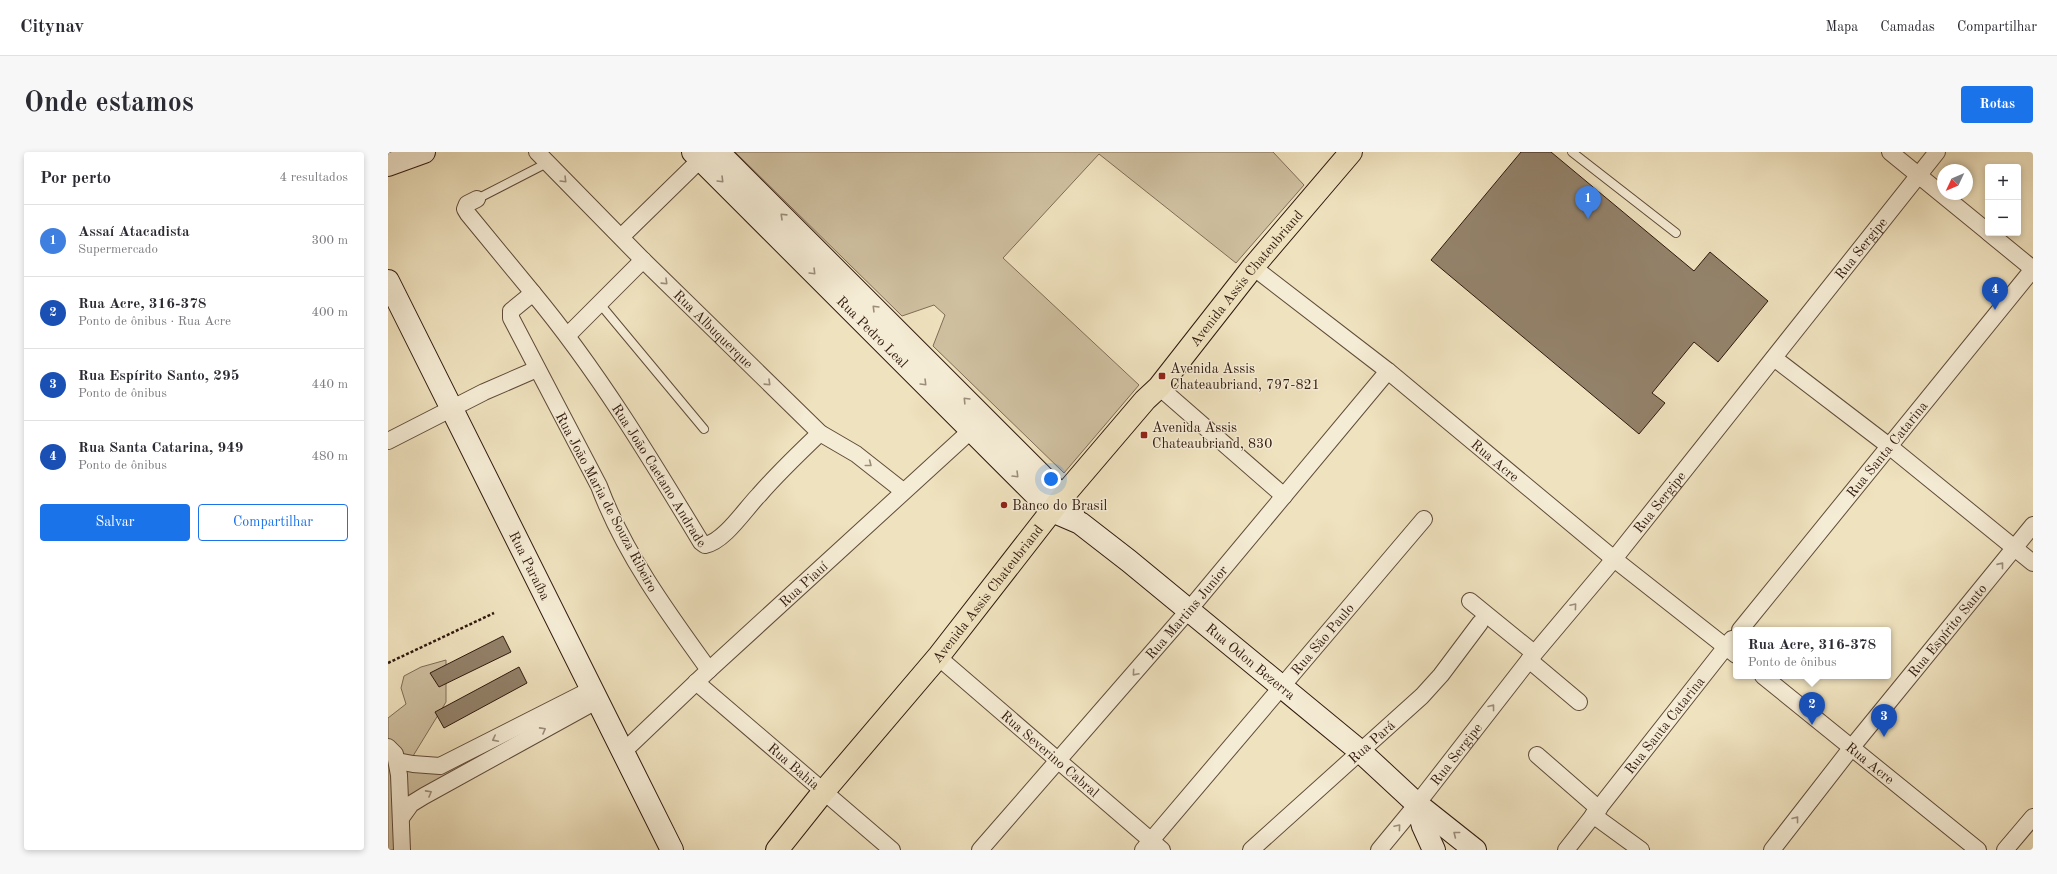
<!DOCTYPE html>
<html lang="pt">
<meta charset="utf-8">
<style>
:root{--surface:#fff;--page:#f7f7f7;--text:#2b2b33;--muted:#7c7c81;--line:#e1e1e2;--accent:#1a73e8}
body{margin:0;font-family:"Old Standard TT",serif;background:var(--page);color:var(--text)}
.controls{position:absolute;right:12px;top:12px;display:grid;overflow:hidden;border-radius:4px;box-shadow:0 2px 6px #0003}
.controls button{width:36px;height:36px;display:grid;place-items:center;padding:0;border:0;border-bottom:1px solid var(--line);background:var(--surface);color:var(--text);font:20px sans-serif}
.compass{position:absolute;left:1549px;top:12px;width:36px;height:36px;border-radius:50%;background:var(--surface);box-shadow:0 2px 6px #0003;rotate:226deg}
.you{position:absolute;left:663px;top:327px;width:14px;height:14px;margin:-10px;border:3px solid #fff;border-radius:50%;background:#1a73e8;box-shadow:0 0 0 6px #1a73e833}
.badge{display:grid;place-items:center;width:26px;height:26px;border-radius:50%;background:var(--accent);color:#fff;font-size:13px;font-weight:700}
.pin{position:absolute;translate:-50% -33px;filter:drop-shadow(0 1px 2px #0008)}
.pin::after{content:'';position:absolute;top:21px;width:14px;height:12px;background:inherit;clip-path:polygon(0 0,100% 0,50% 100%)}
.popup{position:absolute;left:1345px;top:475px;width:158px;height:52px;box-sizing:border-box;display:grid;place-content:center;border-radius:4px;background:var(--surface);filter:drop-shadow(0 1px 3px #0005);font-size:13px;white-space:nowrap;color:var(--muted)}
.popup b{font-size:15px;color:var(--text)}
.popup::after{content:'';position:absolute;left:50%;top:100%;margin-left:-8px;border:8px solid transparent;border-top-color:var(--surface)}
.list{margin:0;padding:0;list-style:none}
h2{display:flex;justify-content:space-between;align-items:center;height:52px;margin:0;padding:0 16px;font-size:17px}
h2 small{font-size:13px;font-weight:400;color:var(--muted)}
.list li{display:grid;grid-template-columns:26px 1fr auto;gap:12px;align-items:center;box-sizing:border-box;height:72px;padding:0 16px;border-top:1px solid var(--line)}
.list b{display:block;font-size:15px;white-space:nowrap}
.list p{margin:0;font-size:13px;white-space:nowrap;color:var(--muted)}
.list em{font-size:13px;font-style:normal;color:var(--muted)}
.actions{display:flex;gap:8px;padding:12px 16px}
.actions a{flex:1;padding:9px 0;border:1px solid var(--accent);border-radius:4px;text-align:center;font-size:14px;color:var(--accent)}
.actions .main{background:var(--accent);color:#fff}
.map{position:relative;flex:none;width:1645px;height:698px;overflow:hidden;border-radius:4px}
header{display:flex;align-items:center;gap:24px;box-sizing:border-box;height:56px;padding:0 20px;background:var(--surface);border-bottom:1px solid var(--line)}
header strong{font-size:19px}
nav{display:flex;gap:22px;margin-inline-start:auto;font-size:14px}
.intro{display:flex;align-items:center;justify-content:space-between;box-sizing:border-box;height:96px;padding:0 24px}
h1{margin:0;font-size:28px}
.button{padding:10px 18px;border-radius:4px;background:var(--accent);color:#fff;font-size:14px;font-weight:700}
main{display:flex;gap:24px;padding:0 24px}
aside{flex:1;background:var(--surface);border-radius:4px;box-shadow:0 2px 6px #0003}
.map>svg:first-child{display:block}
.green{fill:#cfc0a0;stroke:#806c57}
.building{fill:#93826a;stroke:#30190e}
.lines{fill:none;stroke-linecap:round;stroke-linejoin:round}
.lane-casing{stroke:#604b3a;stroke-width:10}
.street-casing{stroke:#604b3a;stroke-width:18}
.secondary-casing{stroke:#30190e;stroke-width:24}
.primary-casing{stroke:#30190e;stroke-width:24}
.path{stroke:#30190e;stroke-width:2.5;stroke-dasharray:3 2;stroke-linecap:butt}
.lane{stroke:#f5ecd5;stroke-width:8}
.street{stroke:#f5ecd5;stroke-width:16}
.secondary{stroke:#f5ecd5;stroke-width:22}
.primary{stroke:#efe2be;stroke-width:22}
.oneway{stroke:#9c8d7b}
.poi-dot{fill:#8f2418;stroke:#f5ecd5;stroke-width:1.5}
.labels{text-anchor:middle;stroke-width:3;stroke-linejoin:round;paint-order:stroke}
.street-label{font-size:14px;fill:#30190e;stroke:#f5ecd5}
.poi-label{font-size:14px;fill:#30190e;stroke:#f5ecd5;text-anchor:start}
</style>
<header>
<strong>Citynav</strong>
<nav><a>Mapa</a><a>Camadas</a><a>Compartilhar</a></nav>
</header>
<div class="intro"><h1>Onde estamos</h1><a class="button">Rotas</a></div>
<main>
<aside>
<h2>Por perto<small>4 resultados</small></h2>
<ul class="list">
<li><span class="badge" style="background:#3f7fe0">1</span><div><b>Assaí Atacadista</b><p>Supermercado</p></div><em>300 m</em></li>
<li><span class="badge" style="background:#1a4fb4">2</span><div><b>Rua Acre, 316-378</b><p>Ponto de ônibus · Rua Acre</p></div><em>400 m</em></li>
<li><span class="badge" style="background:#1a4fb4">3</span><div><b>Rua Espírito Santo, 295</b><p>Ponto de ônibus</p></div><em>440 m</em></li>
<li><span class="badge" style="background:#1a4fb4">4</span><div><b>Rua Santa Catarina, 949</b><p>Ponto de ônibus</p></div><em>480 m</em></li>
</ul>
<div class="actions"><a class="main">Salvar</a><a>Compartilhar</a></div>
</aside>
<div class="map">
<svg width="1645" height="698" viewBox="0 0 1645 698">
<rect width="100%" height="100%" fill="#efe2be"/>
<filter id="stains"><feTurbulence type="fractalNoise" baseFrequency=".005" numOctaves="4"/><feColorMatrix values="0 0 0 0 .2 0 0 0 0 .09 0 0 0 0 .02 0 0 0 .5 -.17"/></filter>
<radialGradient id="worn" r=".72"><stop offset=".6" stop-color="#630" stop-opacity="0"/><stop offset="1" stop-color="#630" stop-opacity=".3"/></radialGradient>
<path class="green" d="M347 0H885L916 33 848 111 711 2 615 106 751 233 676 321 545 194 557 163 546 153 514 164Z
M58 508V550L25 604H15L0 590V566L18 552 13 536 16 524 33 515Z
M203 541 15 655V615L49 619Z
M0 606 6 613 10 698H0Z"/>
<path class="building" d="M1133 0H1163L1306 119 1322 100 1380 149 1330 210 1306 190 1264 241 1277 251 1251 282 1043 108Z
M115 484 123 500 51 535 42 521Z
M131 515 139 531 56 576 47 560Z"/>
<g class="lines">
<g class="lane-casing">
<path id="lane" d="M1184 0 1288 81
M89 47 159 11
M212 152 316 277"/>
</g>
<g class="street-casing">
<g id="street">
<path id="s1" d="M149 0 255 108 432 281 468 302 515 339"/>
<path d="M1502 0 1600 80"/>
<path d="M89 47 79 52 77 57 80 62 145 141"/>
<path d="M1601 81 1645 117"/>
<path d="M233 85 320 0"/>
<path id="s2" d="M865 115 1000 219 1226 407 1348 503"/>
<path d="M180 183 255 108"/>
<path d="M1386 206 1501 294 1645 411"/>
<path d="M771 235 896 344"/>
<path d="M0 289 96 240 149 217"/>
<path d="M1082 449 1146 501"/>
<path id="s3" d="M1352 478 1645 117"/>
<path id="s4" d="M550 505 774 698"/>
<path d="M1141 508 1191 550"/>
<path id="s5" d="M321 518C279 460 236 401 211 334L123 166V159L145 141C209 218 261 304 313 390L317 393C336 390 358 356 371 343 390 321 411 301 432 281"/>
<path id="s6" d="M1375 524 1590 698"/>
<path id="s7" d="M308 530 504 698"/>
<path d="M0 595 7 602 11 623 14 698"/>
<path id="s8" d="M236 599 321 518 590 272"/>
<path d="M1149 603 1211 657"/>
<path d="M9 609 25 612 52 614 204 537"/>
<path d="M1205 663 1253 698"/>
<path d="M13 666 23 652 36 644 210 548"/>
<path id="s9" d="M592 698 800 459 1000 219"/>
<path id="s10" d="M755 698 1036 367"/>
<path id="s11" d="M863 698 1034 544 1053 523 1092 471"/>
<path id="s12" d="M991 698 1029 652 1141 508 1226 407 1549 0"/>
<path id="s13" d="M1178 698 1344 487"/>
<path id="s14" d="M1384 698 1464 595 1645 373"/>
<path d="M1617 698 1645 665"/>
</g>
</g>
<g class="secondary-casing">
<g id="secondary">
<path id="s15" d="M305 0 664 359 692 371 741 409 973 600 1029 652 1087 698"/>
<path d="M330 0 675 345 685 361"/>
<path d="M0 13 36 0"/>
<path id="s16" d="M0 129 284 698"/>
<path d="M1029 652 1035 674 1046 698"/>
</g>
</g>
<g class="primary-casing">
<g id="primary">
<path id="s17" d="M389 698 436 639 550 505 676 343 757 248 771 235 865 115 963 0"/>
</g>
</g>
<path class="path" d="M0 511 106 461"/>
<use href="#lane" class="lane"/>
<use href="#street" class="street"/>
<use href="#secondary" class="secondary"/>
<use href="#primary" class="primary"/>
</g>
<defs><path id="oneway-chevron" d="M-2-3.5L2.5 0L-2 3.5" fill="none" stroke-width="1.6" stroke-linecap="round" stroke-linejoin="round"/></defs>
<g class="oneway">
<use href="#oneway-chevron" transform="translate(176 28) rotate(45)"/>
<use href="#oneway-chevron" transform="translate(333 28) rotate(45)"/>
<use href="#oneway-chevron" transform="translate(395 64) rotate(-136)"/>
<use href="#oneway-chevron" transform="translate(425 120) rotate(45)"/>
<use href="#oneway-chevron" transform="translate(277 130) rotate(44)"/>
<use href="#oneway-chevron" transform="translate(487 156) rotate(-135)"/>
<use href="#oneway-chevron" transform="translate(380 231) rotate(44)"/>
<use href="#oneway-chevron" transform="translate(536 231) rotate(45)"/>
<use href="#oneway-chevron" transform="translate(578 248) rotate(-134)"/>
<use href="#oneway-chevron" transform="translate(481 312) rotate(38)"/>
<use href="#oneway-chevron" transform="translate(628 323) rotate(45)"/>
<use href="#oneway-chevron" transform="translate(1613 413) rotate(-51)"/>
<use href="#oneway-chevron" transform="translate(1186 454) rotate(-50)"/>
<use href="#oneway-chevron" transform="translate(747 521) rotate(131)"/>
<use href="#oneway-chevron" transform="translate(1104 555) rotate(-52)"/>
<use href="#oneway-chevron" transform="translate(155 578) rotate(-29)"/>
<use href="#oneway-chevron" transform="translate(107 587) rotate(153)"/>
<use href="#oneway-chevron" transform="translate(41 641) rotate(-29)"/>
<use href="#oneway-chevron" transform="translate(1408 667) rotate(-52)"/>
<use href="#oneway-chevron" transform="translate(1010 675) rotate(-50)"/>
<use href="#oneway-chevron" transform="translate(1068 682) rotate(-142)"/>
</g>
<g class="poi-dot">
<rect x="770" y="220" width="8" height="8" rx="2"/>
<rect x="752" y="279" width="8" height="8" rx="2"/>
<circle cx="616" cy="353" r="4"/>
</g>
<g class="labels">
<g class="street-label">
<text dy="5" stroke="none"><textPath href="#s12" startOffset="771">Rua Sergipe</textPath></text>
<text dy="5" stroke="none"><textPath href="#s17" startOffset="740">Avenida Assis Chateubriand</textPath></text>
<text dy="5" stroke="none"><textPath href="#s1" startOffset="250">Rua Albuquerque</textPath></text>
<text dy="5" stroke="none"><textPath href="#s15" startOffset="254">Rua Pedro Leal</textPath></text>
<text dy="5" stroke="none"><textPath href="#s3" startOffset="233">Rua Santa Catarina</textPath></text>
<text dy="5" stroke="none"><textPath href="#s2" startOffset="310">Rua Acre</textPath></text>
<text dy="5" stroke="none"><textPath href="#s5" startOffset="662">Rua João Caetano Andrade</textPath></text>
<text transform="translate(219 350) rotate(62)" y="5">Rua João Maria de Souza Ribeiro</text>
<text dy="5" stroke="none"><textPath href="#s12" startOffset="447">Rua Sergipe</textPath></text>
<text dy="5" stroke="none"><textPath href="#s16" startOffset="318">Rua Paraíba</textPath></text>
<text dy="5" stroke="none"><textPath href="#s8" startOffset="245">Rua Piauí</textPath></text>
<text dy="5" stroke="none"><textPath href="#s17" startOffset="332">Avenida Assis Chateubriand</textPath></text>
<text dy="5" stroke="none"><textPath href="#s9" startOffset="315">Rua Martins Junior</textPath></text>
<text dy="5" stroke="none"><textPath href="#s14" startOffset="281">Rua Espírito Santo</textPath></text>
<text dy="5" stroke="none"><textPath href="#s10" startOffset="277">Rua São Paulo</textPath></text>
<text dy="5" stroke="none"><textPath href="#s15" startOffset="758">Rua Odon Bezerra</textPath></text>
<text dy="5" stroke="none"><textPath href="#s13" startOffset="159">Rua Santa Catarina</textPath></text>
<text dy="5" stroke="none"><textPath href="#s11" startOffset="162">Rua Pará</textPath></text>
<text dy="5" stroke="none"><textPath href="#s4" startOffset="148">Rua Severino Cabral</textPath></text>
<text dy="5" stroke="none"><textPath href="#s12" startOffset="123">Rua Sergipe</textPath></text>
<text dy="5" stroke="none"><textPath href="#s6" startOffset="138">Rua Acre</textPath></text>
<text dy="5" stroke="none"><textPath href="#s7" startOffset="129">Rua Bahia</textPath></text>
</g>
<g class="poi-label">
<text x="782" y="221">Avenida Assis<tspan x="782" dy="16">Chateaubriand, 797-821</tspan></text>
<text x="764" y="280">Avenida Assis<tspan x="764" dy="16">Chateaubriand, 830</tspan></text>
<text x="624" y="358">Banco do Brasil</text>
</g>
</g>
<rect width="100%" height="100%" filter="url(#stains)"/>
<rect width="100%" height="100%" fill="url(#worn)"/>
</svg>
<div class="controls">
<button>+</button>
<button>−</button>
</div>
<svg class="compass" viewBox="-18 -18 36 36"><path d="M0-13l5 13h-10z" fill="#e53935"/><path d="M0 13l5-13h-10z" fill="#7c7c81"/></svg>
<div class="you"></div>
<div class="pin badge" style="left:1200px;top:67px;background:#3f7fe0">1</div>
<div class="pin badge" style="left:1424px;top:573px;background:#1a4fb4">2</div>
<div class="popup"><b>Rua Acre, 316-378</b>Ponto de ônibus</div>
<div class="pin badge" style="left:1496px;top:585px;background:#1a4fb4">3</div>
<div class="pin badge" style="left:1607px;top:158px;background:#1a4fb4">4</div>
</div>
</main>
